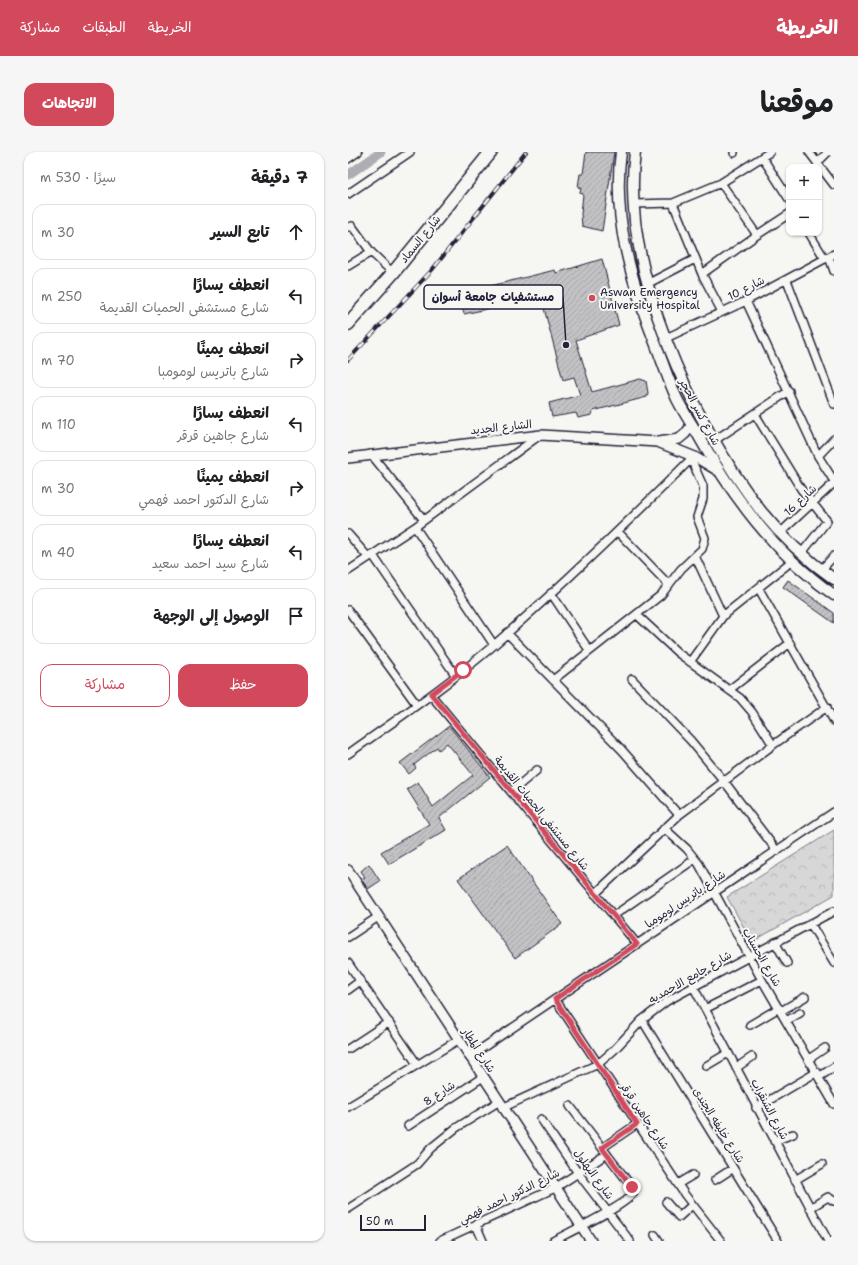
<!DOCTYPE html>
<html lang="ar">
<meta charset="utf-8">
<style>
:root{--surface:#fff;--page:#f6f6f6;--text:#202124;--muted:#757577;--line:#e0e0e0;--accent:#d1495b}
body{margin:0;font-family:"Shantell Sans","Playpen Sans Arabic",sans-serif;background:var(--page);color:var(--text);direction:rtl}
.controls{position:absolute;right:12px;top:12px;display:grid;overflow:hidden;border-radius:8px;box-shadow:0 1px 3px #0004}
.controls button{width:36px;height:36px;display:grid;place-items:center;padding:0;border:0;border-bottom:1px solid var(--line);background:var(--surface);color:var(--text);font:20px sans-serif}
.scale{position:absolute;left:12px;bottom:10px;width:66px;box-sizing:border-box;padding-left:4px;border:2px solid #22223b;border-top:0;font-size:11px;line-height:14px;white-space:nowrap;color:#22223b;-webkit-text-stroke:3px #f6f6f2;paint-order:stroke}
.stop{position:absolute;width:12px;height:12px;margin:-9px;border:3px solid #d1495b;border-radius:50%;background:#fff}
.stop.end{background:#d1495b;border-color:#fff;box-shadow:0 1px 4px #0008}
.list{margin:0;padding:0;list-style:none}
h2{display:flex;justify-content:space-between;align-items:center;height:52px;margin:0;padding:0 16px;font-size:17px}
h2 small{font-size:13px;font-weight:400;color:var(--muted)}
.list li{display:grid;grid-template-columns:26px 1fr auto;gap:12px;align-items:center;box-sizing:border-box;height:56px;margin:0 8px 8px;padding:0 8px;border:1px solid var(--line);border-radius:12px}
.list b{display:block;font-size:15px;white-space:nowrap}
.list p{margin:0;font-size:13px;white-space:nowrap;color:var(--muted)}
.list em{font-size:13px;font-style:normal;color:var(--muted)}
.actions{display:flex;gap:8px;padding:12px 16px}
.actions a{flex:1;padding:9px 0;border:1px solid var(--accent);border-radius:12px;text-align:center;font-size:14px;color:var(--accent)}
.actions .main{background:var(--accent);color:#fff}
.icon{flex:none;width:22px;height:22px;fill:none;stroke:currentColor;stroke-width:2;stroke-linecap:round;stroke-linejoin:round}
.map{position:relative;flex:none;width:486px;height:1089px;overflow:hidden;direction:ltr;border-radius:12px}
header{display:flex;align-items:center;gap:24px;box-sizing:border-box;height:56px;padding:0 20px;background:var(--accent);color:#fff}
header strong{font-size:19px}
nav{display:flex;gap:22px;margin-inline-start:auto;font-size:14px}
.intro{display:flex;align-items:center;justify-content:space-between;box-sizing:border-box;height:96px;padding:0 24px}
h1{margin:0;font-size:28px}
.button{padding:10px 18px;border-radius:12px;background:var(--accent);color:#fff;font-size:14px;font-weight:700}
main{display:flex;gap:24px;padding:0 24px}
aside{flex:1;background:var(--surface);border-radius:12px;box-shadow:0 1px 3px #0004}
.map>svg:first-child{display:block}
.forest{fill:url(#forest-crowns);stroke:#7c7c89}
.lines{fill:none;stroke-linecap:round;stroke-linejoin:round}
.canal{stroke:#adadb3;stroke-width:9}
.building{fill:url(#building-hatch);stroke:#22223b}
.minor-casing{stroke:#22223b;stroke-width:10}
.tertiary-casing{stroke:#22223b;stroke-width:12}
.secondary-casing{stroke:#22223b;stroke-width:13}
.trunk-casing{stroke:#22223b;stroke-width:15}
.minor{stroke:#f6f6f2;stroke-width:7}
.tertiary{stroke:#f6f6f2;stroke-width:9}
.secondary{stroke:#f6f6f2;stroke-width:10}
.trunk{stroke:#f6f6f2;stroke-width:12}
.rail-casing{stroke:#22223b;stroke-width:4}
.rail{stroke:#f6f6f2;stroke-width:2.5;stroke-dasharray:8;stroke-linecap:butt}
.route{stroke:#d1495b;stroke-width:5}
.poi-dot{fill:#d1495b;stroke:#f6f6f2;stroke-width:1.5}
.labels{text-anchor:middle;stroke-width:4;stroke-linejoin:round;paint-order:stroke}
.street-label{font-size:11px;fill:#22223b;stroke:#f6f6f2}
.poi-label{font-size:11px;fill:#22223b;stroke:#f6f6f2;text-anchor:start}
.leader{fill:none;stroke:#22223b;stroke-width:1.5}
.callout-dot{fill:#22223b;stroke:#f6f6f2;stroke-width:1.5}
.callout{fill:#f6f6f2;stroke:#22223b;stroke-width:1.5}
.callout-label{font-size:12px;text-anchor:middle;font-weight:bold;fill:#22223b}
</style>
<header>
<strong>الخريطة</strong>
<nav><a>الخريطة</a><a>الطبقات</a><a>مشاركة</a></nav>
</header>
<div class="intro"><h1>موقعنا</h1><a class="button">الاتجاهات</a></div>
<main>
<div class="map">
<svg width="486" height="1089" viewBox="0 0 486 1089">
<defs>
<pattern id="forest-crowns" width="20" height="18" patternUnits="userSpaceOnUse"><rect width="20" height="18" fill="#d7d7d7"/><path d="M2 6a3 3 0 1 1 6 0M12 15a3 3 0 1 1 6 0" fill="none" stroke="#b8b8b9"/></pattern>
<pattern id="building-hatch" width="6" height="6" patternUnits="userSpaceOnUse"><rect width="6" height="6" fill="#c2c2c4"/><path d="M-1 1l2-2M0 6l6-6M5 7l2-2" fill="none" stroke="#a6a6a9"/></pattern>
</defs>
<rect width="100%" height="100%" fill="#f6f6f2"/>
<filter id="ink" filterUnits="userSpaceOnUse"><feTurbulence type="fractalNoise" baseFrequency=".025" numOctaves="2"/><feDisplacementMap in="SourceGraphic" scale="8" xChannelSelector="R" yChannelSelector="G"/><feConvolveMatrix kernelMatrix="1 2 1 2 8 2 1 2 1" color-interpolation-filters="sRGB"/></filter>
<g filter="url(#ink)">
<path class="forest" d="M486 678V743L404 790 379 745Z"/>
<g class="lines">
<path class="canal" d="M0 23 33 0"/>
</g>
<path class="building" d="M238 0H266L254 79 234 74 233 62 235 42 232 41 233 36 230 35 232 22H235Z
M254 107 271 173 228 188 244 240 292 227 298 229 300 241 299 245 245 259 244 263 230 266 228 261 204 265 201 251 232 243 226 225 215 228 193 145 116 162 110 142 207 118 208 121Z
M440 428 486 461V471L435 435Z
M101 574 142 625 91 666 98 678 41 712 33 700 81 672 59 637 70 630 85 655 125 623 99 591 91 598 89 595 66 613 68 616 61 622 52 611Z
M159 693 214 772 167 806 110 727Z
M21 712 32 729 20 737 13 727 17 725 13 719Z"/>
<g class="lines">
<g class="minor-casing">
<path id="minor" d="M461 0 486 33
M386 1V0
M414 5 441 47
M0 7 10 0
M469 11 480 0
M373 31 422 0
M0 42 62 0
M325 51 354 122 374 160
M286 52 325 51 373 31 409 83 441 62
M0 75 4 74 23 100 45 121
M461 81 477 107
M481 105 486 119
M0 114 23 100
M354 122 409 83
M439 128 486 252
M299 132 347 107
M398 149 470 304 486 329
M318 186 398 149 486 102
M407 262 453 337 479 369 453 402
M367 288 441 239
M23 302 76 368
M470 304 486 287
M67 375 146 493
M270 380 321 433
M432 381 486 331
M0 382 20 405
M24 402 108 524
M347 404 375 464
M473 418 486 404
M0 419 67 375 192 283
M411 437 486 569
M203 441 241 498
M0 458 69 553
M289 463 330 501 392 546 404 560 425 593
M159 481 274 598 331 663
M342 510 375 464 444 409
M284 527 343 589 376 629 429 699
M205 528 313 443 333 417 354 397 357 386 349 365 355 347V334L343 307
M381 538 442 491
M83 543 289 792
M0 602C49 567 100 533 146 493 214 434 279 371 343 307L339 302
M163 640 189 618
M316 676 339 697 351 712 414 828 486 952
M247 742 331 663 425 593 479 555
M265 764 347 707
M462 771 486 811
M0 785 30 765
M427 790 439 811
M0 811 69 912
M345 834 480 1089
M0 838 12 829
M207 847 337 1043 373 1089
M357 857 414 828
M433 859 457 845
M294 868 430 1089
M438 869 452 861
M402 873 431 856
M0 897 41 870
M121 905 486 660
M461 907 477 896
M358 914 380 901
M388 916 404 905
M471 925 486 915
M0 955 110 888
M154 956 250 912 265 899 294 868 319 849 486 759
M408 956 469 920
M193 967 230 1021 282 1089
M60 974 135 925
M426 989 445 982
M254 996 289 972
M367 1028 384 1017
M447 1028 474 1012
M330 1032 345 1023
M318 1050 331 1065 344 1053
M462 1056 480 1045 486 1049
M0 1057 69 1012 83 996 108 976 150 950
M128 1073 135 1089
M307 1083 311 1089
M92 1089 207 1036 259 1002
M205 1089C218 1082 281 1052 285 1041L284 1035 222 954"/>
</g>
<g class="tertiary-casing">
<path id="tertiary" d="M312 291 347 305 372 320
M0 306 193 283 310 290 331 287 337 282 344 273
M0 718 243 1089"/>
</g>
<g class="secondary-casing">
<path id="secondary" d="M273 0C264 65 283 128 306 188 314 208 320 228 329 247 335 259 342 270 349 281 384 344 426 401 486 443
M287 0C272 115 344 270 413 359 434 385 459 408 486 427"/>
</g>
<g class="trunk-casing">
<path id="trunk" d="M0 172 45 121 143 0"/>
</g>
<use href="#minor" class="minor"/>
<use href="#tertiary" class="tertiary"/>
<use href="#secondary" class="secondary"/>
<use href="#trunk" class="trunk"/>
<g class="rail-casing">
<path id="rail" d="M0 208 84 118 178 0"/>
</g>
<use href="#rail" class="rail"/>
</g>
</g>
<g class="lines" filter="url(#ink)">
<path class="route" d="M115 518 83 542 289 792 207 847 289 972 254 996 284 1035"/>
</g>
<circle class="poi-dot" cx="244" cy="146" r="4"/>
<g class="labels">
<g class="street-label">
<text transform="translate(72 87) rotate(-51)" y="4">شارع السماد</text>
<text transform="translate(398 136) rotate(-27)" y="4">شارع 10</text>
<text transform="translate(352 260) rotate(62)" y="4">شارع كسر الحجر</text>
<text transform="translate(153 275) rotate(-6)" y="4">الشارع الجديد</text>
<text transform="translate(452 348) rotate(-43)" y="4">شارع 16</text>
<text transform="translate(194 661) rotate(51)" y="4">شارع مستشفى الحميات القديمة</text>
<text transform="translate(337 747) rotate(-34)" y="4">شارع باتريس لومومبا</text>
<text transform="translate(414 805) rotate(60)" y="4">شارع الحسناب</text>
<text transform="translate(342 825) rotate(-30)" y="4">شارع جامع الاحمديه</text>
<text transform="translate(131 898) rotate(57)" y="4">شارع المطار</text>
<text transform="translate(91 941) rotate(-33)" y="4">شارع 8</text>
<text transform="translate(422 957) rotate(62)" y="4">شارع الشنقراب</text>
<text transform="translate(297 964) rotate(56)" y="4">شارع جاهين قرقر</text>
<text transform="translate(371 973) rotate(58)" y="4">شارع خليفه الجندى</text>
<text transform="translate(246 1022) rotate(54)" y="4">شارع البهلول</text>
<text transform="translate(161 1044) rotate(-26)" y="4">شارع الدكتور احمد فهمي</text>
</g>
<g class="poi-label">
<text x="252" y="144">Aswan Emergency<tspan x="252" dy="13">University Hospital</tspan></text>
</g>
</g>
<path class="leader" d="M218 193L215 145"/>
<circle class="callout-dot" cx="218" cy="193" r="4"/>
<rect class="callout" x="76" y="133" width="139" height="24" rx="4"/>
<g class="callout-label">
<text x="145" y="149">مستشفيات جامعة أسوان</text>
</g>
</svg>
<div class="controls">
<button>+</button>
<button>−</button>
</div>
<div class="scale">50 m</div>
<div class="stop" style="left:115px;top:518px"></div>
<div class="stop end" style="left:284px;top:1035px"></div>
</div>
<aside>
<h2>7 دقيقة<small>سيرًا · 530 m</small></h2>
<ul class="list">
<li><svg class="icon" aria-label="ahead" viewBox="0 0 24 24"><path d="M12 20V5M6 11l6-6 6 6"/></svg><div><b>تابع السير</b></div><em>30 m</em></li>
<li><svg class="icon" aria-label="left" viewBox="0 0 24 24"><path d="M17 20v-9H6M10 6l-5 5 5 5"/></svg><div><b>انعطف يسارًا</b><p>شارع مستشفى الحميات القديمة</p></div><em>250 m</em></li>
<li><svg class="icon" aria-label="right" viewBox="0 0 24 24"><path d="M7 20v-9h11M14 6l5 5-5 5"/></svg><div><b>انعطف يمينًا</b><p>شارع باتريس لومومبا</p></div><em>70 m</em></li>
<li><svg class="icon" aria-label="left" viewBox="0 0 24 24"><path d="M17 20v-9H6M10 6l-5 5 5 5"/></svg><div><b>انعطف يسارًا</b><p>شارع جاهين قرقر</p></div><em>110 m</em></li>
<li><svg class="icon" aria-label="right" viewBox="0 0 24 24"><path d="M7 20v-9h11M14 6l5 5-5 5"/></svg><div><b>انعطف يمينًا</b><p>شارع الدكتور احمد فهمي</p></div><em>30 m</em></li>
<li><svg class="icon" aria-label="left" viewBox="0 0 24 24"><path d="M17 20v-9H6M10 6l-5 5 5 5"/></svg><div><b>انعطف يسارًا</b><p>شارع سيد احمد سعيد</p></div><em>40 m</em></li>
<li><svg class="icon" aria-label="arrive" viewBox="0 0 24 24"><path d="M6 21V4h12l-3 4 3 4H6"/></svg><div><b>الوصول إلى الوجهة</b></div></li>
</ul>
<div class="actions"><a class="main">حفظ</a><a>مشاركة</a></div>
</aside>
</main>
